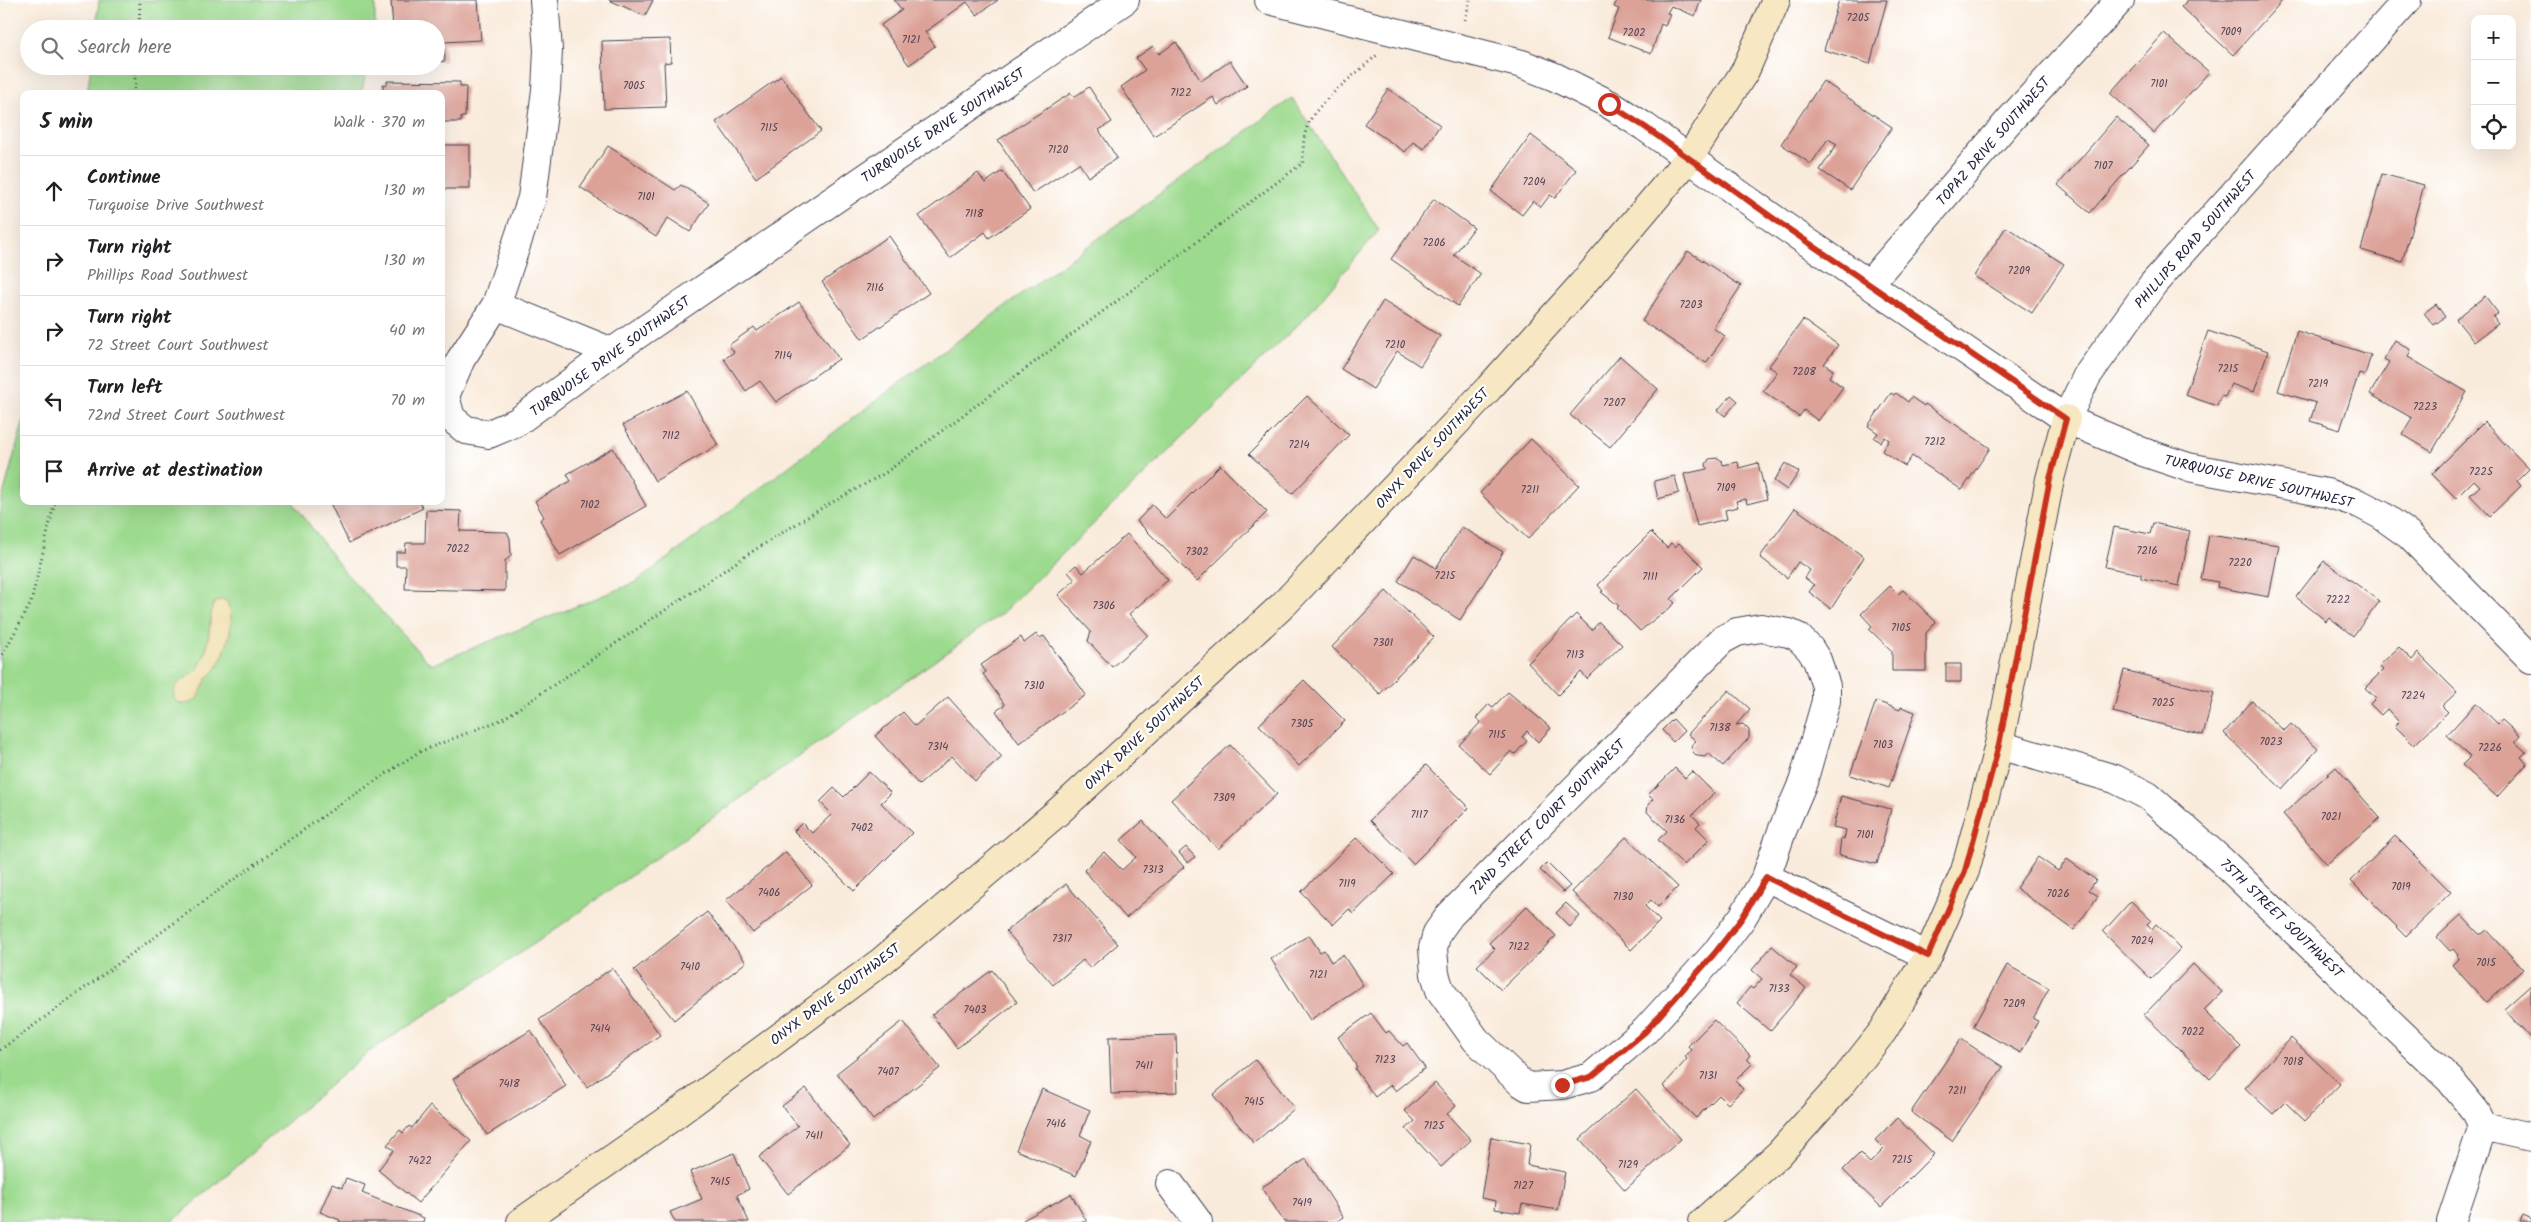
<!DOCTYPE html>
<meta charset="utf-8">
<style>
:root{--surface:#fff;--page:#f2f2f2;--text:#202124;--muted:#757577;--line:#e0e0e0}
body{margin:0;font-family:Kalam,sans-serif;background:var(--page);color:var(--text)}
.controls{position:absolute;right:15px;top:15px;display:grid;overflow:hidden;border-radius:10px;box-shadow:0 5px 20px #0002}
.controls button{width:45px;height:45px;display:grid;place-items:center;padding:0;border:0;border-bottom:1px solid var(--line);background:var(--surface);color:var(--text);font:25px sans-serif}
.stop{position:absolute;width:15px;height:15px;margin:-11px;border:4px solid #c8321e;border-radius:50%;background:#fff}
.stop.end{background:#c8321e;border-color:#fff;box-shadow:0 1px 5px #0008}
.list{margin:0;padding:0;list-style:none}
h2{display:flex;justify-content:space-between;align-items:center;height:65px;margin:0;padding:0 20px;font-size:21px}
h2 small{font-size:16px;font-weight:400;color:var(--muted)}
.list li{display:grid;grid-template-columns:32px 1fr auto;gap:15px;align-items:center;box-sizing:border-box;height:70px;padding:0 20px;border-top:1px solid var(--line)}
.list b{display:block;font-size:19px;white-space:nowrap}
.list p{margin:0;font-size:16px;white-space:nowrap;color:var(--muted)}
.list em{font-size:16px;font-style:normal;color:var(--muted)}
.icon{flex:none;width:28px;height:28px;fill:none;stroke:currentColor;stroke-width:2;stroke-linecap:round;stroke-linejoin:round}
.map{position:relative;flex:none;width:2531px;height:1222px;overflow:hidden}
.search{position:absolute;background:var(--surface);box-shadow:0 5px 20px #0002;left:20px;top:20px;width:425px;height:55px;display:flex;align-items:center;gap:12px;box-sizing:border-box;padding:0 18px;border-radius:28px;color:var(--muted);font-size:19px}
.panel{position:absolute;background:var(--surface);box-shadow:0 5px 20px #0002;left:20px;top:90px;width:425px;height:415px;border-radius:10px}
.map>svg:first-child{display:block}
.green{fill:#9cda8e;stroke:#5f7e64}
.sand{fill:#eeda9e;stroke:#887e6c}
.building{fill:#dca298}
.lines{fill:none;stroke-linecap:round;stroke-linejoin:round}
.street-casing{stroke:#424053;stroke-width:30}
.secondary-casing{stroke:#424053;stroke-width:30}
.path{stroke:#424053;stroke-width:3;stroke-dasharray:1 4;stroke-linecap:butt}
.street{stroke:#fff;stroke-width:28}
.secondary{stroke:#f7e8c3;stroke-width:28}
.route{stroke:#c8321e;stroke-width:6}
.labels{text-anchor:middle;stroke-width:4.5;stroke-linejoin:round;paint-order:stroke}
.number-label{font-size:11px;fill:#504252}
.street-label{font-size:14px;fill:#22223b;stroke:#fff}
</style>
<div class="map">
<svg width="2531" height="1222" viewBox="0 0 2531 1222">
<rect width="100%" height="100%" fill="#fff"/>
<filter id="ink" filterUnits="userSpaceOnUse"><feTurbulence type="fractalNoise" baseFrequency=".02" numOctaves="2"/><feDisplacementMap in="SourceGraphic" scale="10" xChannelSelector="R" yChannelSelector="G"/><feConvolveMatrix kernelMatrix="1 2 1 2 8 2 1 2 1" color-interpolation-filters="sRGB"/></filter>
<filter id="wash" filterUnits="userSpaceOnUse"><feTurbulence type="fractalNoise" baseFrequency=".0096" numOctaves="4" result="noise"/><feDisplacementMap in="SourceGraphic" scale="20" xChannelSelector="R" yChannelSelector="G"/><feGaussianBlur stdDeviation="1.12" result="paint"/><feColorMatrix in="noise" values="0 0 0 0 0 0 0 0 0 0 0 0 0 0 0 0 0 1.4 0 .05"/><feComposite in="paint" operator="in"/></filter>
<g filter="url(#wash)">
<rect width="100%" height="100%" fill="#f9ebdb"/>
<path class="green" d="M99 0H375V29H96Z
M91 66H368L361 94H87Z
M1292 98 1379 230 1306 317 1001 614 537 942 367 1053 172 1222H0V506L24 419V501H292L343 570 431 665 636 582 898 384Z"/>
<path class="sand" d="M220 600H225C239 615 226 655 215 670 213 673 209 676 207 679 202 686 201 697 193 702 190 704 184 704 181 704L174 699C171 679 191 680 200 665 211 645 208 624 213 604Z"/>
<g id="blocks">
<path class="building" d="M391 0H478L481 40 444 42 445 61 436 62V29H393Z
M609 0H653L645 16Z
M894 0H998L977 15 967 2 925 32 935 46 909 65 881 25 902 10Z
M1617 0H1701L1695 16 1671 6 1667 13 1670 14 1665 26 1661 24 1651 54 1608 37 1619 9 1614 7Z
M1839 0H1887L1870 64 1824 50Z
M2188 0H2283L2233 55 2181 7Z
M2164 33 2209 72 2154 133 2110 93Z
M670 39 671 62 664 63 666 107 604 109 602 41Z
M1176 42 1201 81 1230 61 1247 86 1218 105 1213 97 1154 136 1121 87 1145 70 1136 58 1153 46 1159 54Z
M781 76 821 131 756 178 716 122Z
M387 81 460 82V87H466L465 117H461V122H441V94H383V84L387 85Z
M1823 81 1892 127 1850 190 1820 170 1837 144 1828 139 1811 164 1781 144Z
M1089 87 1112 122 1099 130 1117 158 1088 177 1079 163 1033 193 998 140 1071 93 1074 97Z
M1388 89 1440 125 1424 149 1413 142 1405 152 1364 124Z
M2116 117 2149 145 2090 213 2058 185Z
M1531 135 1576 170 1555 198 1550 195 1541 207 1533 201 1522 215 1491 191Z
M441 145H470V189H441Z
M608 146 675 190 681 185 709 203 690 232 668 218 656 237 580 187Z
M1002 171 1030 209 989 238 985 232 950 258 919 216 978 173 985 183Z
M2382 174 2424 185 2402 262 2361 250Z
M1434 199 1474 228 1454 255 1481 274 1458 306 1391 259Z
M2006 227 2064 264 2032 313 1974 276Z
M889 236 929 293 862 339 822 282Z
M1688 251 1741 286 1713 328 1725 336 1706 363 1642 321Z
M2485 296 2498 313 2493 317 2498 324 2474 342 2456 319Z
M1383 301 1440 336 1420 366 1397 351 1373 389 1341 369Z
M799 302 839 359 776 402 760 381 746 391 724 359 734 352 729 345 754 327 757 331Z
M2436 304 2445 317 2434 325 2424 313Z
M1803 320 1838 345 1824 364 1833 370 1829 377 1843 387 1818 421 1804 410 1799 417 1763 391 1777 372 1769 366Z
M2208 331 2268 351 2254 392 2231 384 2225 397 2221 396 2217 406 2185 395Z
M2297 331 2371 355 2365 375 2359 373 2340 430 2310 421 2316 403 2278 391Z
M2395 340 2411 350 2408 357 2467 392 2432 452 2402 434 2412 418 2370 394 2389 362 2384 359Z
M1620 356 1658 389 1610 447 1570 415Z
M687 391 718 445 655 481 623 425Z
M1891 393 1894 395 1896 393 1908 402 1911 397 1924 406 1925 404 1990 448 1962 490 1912 456 1905 466 1882 451 1889 440 1885 437 1881 442 1874 438 1878 433 1868 426Z
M1731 395 1738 401 1725 416 1718 410Z
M1307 396 1349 435 1292 494 1249 454Z
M2484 422 2529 469 2517 481 2521 486 2490 516 2470 495 2480 486 2474 480 2456 498 2432 474Z
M1531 439 1579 485 1528 539 1480 493Z
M613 448 646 506 560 555 540 520 544 517 535 501 571 481 567 474Z
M1718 458 1722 461 1723 465 1738 462 1739 468 1758 463 1767 499 1747 504 1746 499 1736 501 1738 507 1725 510 1727 519 1697 526 1684 474 1707 469 1706 464 1709 459Z
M1785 463 1799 472 1787 490 1774 481Z
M1220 465 1267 512 1197 581 1137 521 1152 505 1166 519Z
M1675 476 1679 493 1658 499 1654 481Z
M329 501H419L423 508 349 543Z
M1795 508 1864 557 1831 609 1809 592 1814 585 1805 578 1810 570 1798 562 1787 578 1760 557Z
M426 510 461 511 460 531 507 532 510 538 511 556 505 561V591L405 589 406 566H396V552H405L406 543H425Z
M2153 523 2190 531 2179 586 2141 578V574L2105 567 2114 527 2150 534Z
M1462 527 1503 552 1460 620 1398 581 1414 555 1436 568Z
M1651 532 1667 548 1671 543 1675 547 1679 543 1703 567 1671 599 1675 603 1662 615 1661 614 1640 631 1617 608 1619 606 1601 592 1603 591 1598 585Z
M1127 534 1168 580 1129 614 1148 635 1112 667 1088 641 1091 632 1058 595 1075 580 1068 572 1076 565 1083 573Z
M2209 535 2279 545 2269 597 2217 587 2218 582 2201 579Z
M2324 561 2380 601 2353 636 2329 617 2326 621 2296 597Z
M1890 586 1898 594 1903 590 1936 622 1926 633V671H1892V651L1869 629 1872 626 1861 614Z
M1386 591 1434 637 1380 694 1332 647Z
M1576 614 1592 630 1599 622 1622 645 1587 679 1581 672 1558 695 1528 663Z
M1036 634 1039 638 1044 636 1086 695 1019 743 996 711 1005 705 983 674 986 672 981 665 1021 637 1024 643Z
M2399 647 2412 660 2418 653 2457 692 2442 706 2448 712 2414 745 2395 726 2399 722 2387 709 2381 715 2370 704 2376 698 2365 688 2383 670 2379 666Z
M1946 664H1961V682H1946Z
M2124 670 2214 693 2203 735 2113 712Z
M1304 680 1345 721 1299 766 1259 725Z
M1729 690 1750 709 1736 725 1743 724 1749 730V738L1723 766 1708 753 1705 757 1697 756 1693 752 1691 745 1696 741 1688 734Z
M1508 692 1551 728 1538 742 1527 731 1522 737 1527 741 1515 754 1511 751 1490 774 1459 745 1481 722 1476 718 1489 704 1493 707Z
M948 697 1002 757 975 781 952 756 919 785 875 736 903 712 915 726Z
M1876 701 1900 710 1901 707 1915 712 1889 788 1850 775Z
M2252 701 2284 731 2291 724 2318 749 2282 789 2224 733Z
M2476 703 2498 724 2502 720 2520 736 2515 742 2526 752 2521 757 2527 764 2497 797 2462 765 2470 757 2447 735Z
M1673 719 1684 731 1673 742 1662 730Z
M1230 745 1277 794 1218 849 1171 800Z
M1426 765 1469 808 1413 864 1370 820Z
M2336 767 2380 818 2327 864 2283 814Z
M1675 768 1685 778 1692 771 1714 793 1692 815 1700 823 1696 827 1709 840 1684 865 1658 840 1667 831 1647 812 1648 805 1653 799 1648 795Z
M869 772 891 793 881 803 912 833 854 891 794 831 802 823 812 833 832 814 820 802 834 788 844 797Z
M1841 796 1891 809 1877 864 1839 855 1841 838 1844 839 1846 830 1833 827Z
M1143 821 1184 867 1126 918 1084 870 1104 852 1122 870 1136 857 1121 840Z
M2395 836 2451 892 2406 936 2351 881Z
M1357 837 1394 874 1353 914 1349 909 1333 925 1301 892Z
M1626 837 1678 887 1658 907 1651 900 1645 906 1660 921 1631 950 1572 892Z
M1186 847 1195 857 1188 863 1179 853Z
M786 852 812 885 753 933 726 900Z
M2038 857 2058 871 2067 859 2096 880 2089 890 2098 896 2074 930 2016 888Z
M1547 863 1570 886 1563 892 1540 870Z
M1066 884 1118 944 1090 968 1083 960 1053 985 1006 931Z
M2131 901 2151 920 2147 924 2152 929 2156 924 2181 948 2151 979 2103 932Z
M1566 903 1580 916 1570 927 1556 913Z
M1527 906 1556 936 1501 990 1477 966 1495 949 1489 943Z
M707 912 746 962 674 1020 634 970Z
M2461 915 2479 934H2482L2487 930 2523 969 2487 1003 2452 965 2458 959 2457 956 2458 955 2453 949 2450 951 2437 937Z
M1309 935 1320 952 1324 950 1331 962 1343 955 1363 985 1310 1020 1271 959Z
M1772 946 1797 967 1790 975 1806 988 1770 1031 1737 1003 1750 987 1753 989 1762 979 1752 970Z
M2193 964 2222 992 2204 1010 2241 1047 2210 1079 2144 1015Z
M2007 965 2049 988 2033 1019 2038 1021 2021 1053 1973 1027Z
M612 968 660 1035 587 1087 539 1020Z
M992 970 1017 1002 957 1048 932 1015Z
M2531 985V1039L2504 1009Z
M1371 1013 1386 1033 1389 1031 1403 1046 1407 1043 1425 1068 1396 1091 1391 1085 1375 1097 1355 1069 1357 1067 1338 1037Z
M1714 1020 1750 1055 1747 1059 1752 1064 1735 1081 1743 1089 1728 1104 1719 1095 1696 1118 1663 1086 1687 1059 1685 1057 1691 1050 1688 1046Z
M903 1021 940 1068 873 1120 837 1073Z
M531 1030 566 1086 487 1135 453 1079Z
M1176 1035 1178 1092 1111 1094 1109 1037Z
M2291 1038 2340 1084 2305 1121 2285 1102 2273 1114 2245 1088Z
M1961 1039 2003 1067 1952 1141 1911 1112Z
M1255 1060 1295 1108 1254 1143 1213 1095Z
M1435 1083 1456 1106 1447 1114 1471 1140 1441 1167 1406 1129 1415 1121 1405 1111Z
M806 1088 850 1145 788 1194 759 1157 798 1126 782 1106Z
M1042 1089 1090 1110 1080 1135 1091 1141 1076 1176 1016 1150Z
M1636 1089 1681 1139 1625 1190 1580 1139Z
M430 1106 471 1141 418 1203 378 1170 394 1150 387 1145 400 1130 403 1133 409 1126 412 1128Z
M1897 1118 1934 1154 1881 1207 1843 1170 1860 1153 1870 1163 1884 1149 1875 1140Z
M1491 1137 1530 1144 1527 1165 1565 1172 1558 1210 1522 1204 1520 1213 1495 1209 1496 1201 1481 1198Z
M734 1153 749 1189 737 1195 749 1222H675L670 1212 702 1199 690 1172Z
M1306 1159 1343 1217 1336 1222H1284L1262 1187Z
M346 1178 365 1185 362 1193 424 1218 423 1222H339L340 1220 320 1212 332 1184 342 1188Z
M1071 1194 1087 1222H1024L1023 1220Z
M2522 1215 2531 1219V1222H2519Z"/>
</g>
</g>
<g filter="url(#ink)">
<use href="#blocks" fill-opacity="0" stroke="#424053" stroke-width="1"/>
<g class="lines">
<g class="street-casing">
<path id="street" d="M544 0 548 50 546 90 532 198 496 305 461 359 445 396 451 418 466 430 489 434 517 422 612 352 1125 0
M1269 0 1522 64 1555 77 1609 104 1645 127 1784 226 2066 419 2143 452 2188 467 2327 493 2360 504 2381 515 2409 535 2531 659
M1869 284 2008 122 2120 0
M496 305 612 352
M2066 419 2087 376 2153 284 2407 0
M1761 628 1789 633 1798 637 1810 649 1817 660 1826 686V701L1803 782 1782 831 1766 877 1742 918 1715 954 1645 1031 1591 1077 1562 1085 1528 1087 1520 1082 1476 1040 1440 990 1435 974 1433 948 1437 933 1450 915 1722 640 1737 632Z
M1999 745 2115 779 2148 796 2222 861 2450 1080 2476 1112 2483 1126 2531 1137
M1766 877 1928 956
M1170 1184 1198 1222
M2451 1222 2483 1126"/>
</g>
<g class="secondary-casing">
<path id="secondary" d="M521 1222 671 1118 882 961 1059 811 1283 605 1489 388 1579 288 1689 158 1745 71 1776 0
M1703 1222 1779 1154 1839 1087 1883 1031 1928 956 1965 871 1999 745 2050 479 2066 419"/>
</g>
<path class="path" d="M1465 20 1470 0
M139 29 140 0
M134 94 136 66
M0 659 31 603 55 501
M0 1050 226 885 336 807 419 752 503 719 753 551 822 508 885 473 1303 163C1303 150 1303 137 1308 124 1318 102 1358 72 1377 55"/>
<use href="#street" class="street"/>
<use href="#secondary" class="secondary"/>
</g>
</g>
<g class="lines" filter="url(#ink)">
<path class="route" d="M1562 1085 1591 1077 1645 1032 1714 954 1742 918 1766 877 1928 956 1965 871 1999 745 2050 479 2066 419 1784 226 1645 127 1609 104"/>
</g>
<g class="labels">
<g class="number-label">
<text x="1858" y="21">7205</text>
<text x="2231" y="35">7009</text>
<text x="1634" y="36">7202</text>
<text x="911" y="43">7121</text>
<text x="2159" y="87">7101</text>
<text x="634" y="89">7005</text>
<text x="1181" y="96">7122</text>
<text x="769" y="131">7115</text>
<text x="1058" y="153">7120</text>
<text x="2103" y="169">7107</text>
<text x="1534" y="185">7204</text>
<text x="646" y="200">7101</text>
<text x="974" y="217">7118</text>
<text x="1434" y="246">7206</text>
<text x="2019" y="274">7209</text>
<text x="875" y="291">7116</text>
<text x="1691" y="308">7203</text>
<text x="1395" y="348">7210</text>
<text x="783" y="359">7114</text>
<text x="2228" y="372">7215</text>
<text x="1804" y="375">7208</text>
<text x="2318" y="387">7219</text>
<text x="1614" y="406">7207</text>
<text x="2425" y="410">7223</text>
<text x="671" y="439">7112</text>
<text x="1935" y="445">7212</text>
<text x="1299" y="448">7214</text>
<text x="2481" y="475">7225</text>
<text x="1726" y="491">7109</text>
<text x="1530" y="493">7211</text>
<text x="590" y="508">7102</text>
<text x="458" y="552">7022</text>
<text x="2147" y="554">7216</text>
<text x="1197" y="555">7302</text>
<text x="2240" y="566">7220</text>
<text x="1445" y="579">7215</text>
<text x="1650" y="580">7111</text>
<text x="2338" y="603">7222</text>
<text x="1104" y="609">7306</text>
<text x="1901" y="631">7105</text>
<text x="1383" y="646">7301</text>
<text x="1575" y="658">7113</text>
<text x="1034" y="689">7310</text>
<text x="2413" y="699">7224</text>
<text x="2163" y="706">7025</text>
<text x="1302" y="727">7305</text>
<text x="1720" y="731">7138</text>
<text x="1497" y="738">7115</text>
<text x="2271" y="745">7023</text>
<text x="1883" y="748">7103</text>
<text x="938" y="750">7314</text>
<text x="2490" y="751">7226</text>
<text x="1224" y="801">7309</text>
<text x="1419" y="818">7117</text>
<text x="2331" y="820">7021</text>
<text x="1675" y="823">7136</text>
<text x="862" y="831">7402</text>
<text x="1865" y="838">7101</text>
<text x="1153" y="873">7313</text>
<text x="1347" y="887">7119</text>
<text x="2401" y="890">7019</text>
<text x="769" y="896">7406</text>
<text x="2058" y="897">7026</text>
<text x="1623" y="900">7130</text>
<text x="1062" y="942">7317</text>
<text x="2142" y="944">7024</text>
<text x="1519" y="950">7122</text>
<text x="2486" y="966">7015</text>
<text x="690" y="970">7410</text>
<text x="1318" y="978">7121</text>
<text x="1779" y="992">7133</text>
<text x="2014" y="1007">7209</text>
<text x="975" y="1013">7403</text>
<text x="600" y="1032">7414</text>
<text x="2193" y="1035">7022</text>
<text x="1385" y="1063">7123</text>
<text x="2293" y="1065">7018</text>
<text x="1144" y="1069">7411</text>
<text x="888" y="1075">7407</text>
<text x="1708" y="1079">7131</text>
<text x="509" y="1087">7418</text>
<text x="1957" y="1094">7211</text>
<text x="1254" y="1105">7415</text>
<text x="1056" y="1127">7416</text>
<text x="1434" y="1129">7125</text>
<text x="814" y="1139">7411</text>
<text x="1902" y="1163">7215</text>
<text x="420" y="1164">7422</text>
<text x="1628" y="1168">7129</text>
<text x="720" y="1185">7415</text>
<text x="1523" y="1189">7127</text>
<text x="1302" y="1206">7419</text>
</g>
<g class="street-label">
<text transform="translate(943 125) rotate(-34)" y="5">TURQUOISE DRIVE SOUTHWEST</text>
<text transform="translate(1993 141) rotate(-49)" y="5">TOPAZ DRIVE SOUTHWEST</text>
<text transform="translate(2195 239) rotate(-49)" y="5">PHILLIPS ROAD SOUTHWEST</text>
<text transform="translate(610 356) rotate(-36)" y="5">TURQUOISE DRIVE SOUTHWEST</text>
<text transform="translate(1432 448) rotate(-47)" y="5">ONYX DRIVE SOUTHWEST</text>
<text transform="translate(2259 481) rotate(13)" y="5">TURQUOISE DRIVE SOUTHWEST</text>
<text transform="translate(1144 733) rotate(-43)" y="5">ONYX DRIVE SOUTHWEST</text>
<text transform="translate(1547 817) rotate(-45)" y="5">72ND STREET COURT SOUTHWEST</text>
<text transform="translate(2282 918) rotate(44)" y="5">75TH STREET SOUTHWEST</text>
<text transform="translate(835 994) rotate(-37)" y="5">ONYX DRIVE SOUTHWEST</text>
</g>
</g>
</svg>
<div class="controls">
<button>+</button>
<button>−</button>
<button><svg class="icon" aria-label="locate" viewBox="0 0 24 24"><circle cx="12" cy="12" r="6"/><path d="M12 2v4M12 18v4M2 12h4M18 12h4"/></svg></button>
</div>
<div class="stop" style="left:1609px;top:104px"></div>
<div class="stop end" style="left:1562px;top:1085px"></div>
<div class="search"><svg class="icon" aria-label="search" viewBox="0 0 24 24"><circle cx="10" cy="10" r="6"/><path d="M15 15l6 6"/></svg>Search here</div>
<section class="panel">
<h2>5 min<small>Walk · 370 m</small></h2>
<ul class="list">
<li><svg class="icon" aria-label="ahead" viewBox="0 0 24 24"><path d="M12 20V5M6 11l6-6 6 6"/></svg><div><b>Continue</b><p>Turquoise Drive Southwest</p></div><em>130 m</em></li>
<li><svg class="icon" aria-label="right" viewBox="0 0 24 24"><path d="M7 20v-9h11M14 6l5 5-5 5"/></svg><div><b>Turn right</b><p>Phillips Road Southwest</p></div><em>130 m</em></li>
<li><svg class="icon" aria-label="right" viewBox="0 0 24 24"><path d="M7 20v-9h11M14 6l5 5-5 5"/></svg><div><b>Turn right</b><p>72 Street Court Southwest</p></div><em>40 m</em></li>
<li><svg class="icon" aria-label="left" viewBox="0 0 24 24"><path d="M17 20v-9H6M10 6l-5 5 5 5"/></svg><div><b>Turn left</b><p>72nd Street Court Southwest</p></div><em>70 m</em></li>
<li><svg class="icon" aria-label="arrive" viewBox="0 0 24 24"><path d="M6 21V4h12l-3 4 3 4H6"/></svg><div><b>Arrive at destination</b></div></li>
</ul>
</section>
</div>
